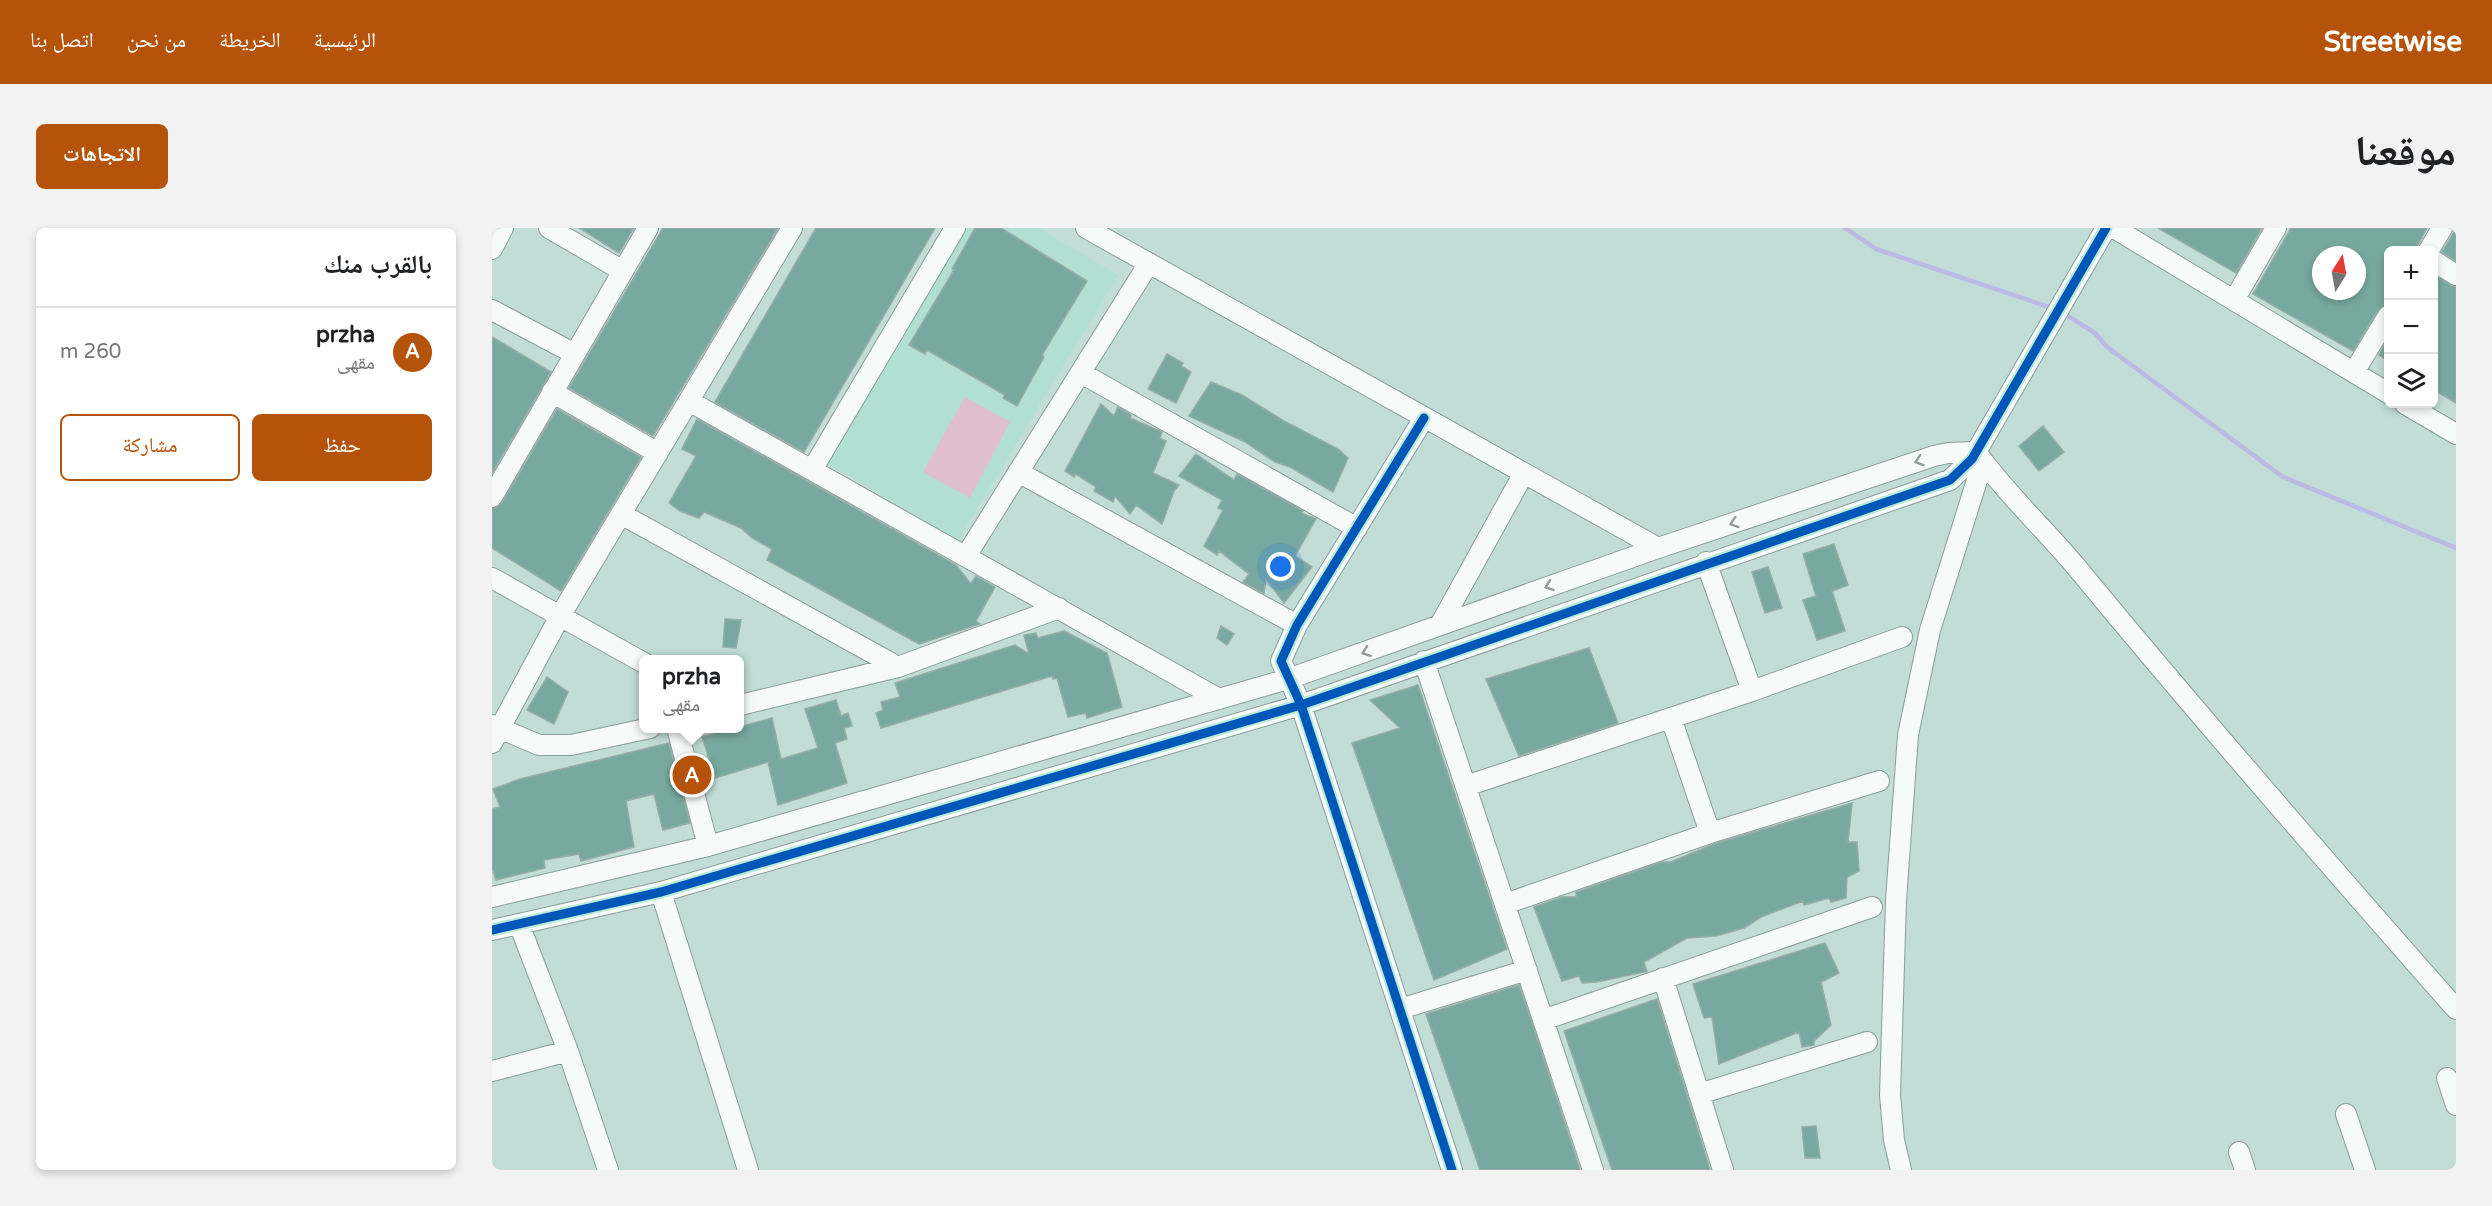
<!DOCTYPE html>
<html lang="ar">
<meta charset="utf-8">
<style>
:root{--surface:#fff;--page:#f2f2f2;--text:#202124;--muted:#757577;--line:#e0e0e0;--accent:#b45309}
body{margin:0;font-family:"Varela Round","Noto Naskh Arabic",sans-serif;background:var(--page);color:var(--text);direction:rtl}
.controls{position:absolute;right:18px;top:18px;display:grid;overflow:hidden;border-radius:9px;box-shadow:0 3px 9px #0003}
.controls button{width:54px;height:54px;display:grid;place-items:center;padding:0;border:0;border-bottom:2px solid var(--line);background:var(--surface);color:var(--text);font:30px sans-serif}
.compass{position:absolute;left:1820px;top:18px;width:54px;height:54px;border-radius:50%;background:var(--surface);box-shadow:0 3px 9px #0003;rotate:11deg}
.you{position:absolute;left:789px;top:339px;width:21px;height:21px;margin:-15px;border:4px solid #fff;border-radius:50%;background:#1a73e8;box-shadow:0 0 0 9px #1a73e833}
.badge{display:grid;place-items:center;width:39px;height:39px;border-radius:50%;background:var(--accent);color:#fff;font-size:20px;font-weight:700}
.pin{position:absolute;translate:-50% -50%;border:3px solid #fff;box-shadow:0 2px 6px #0006}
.popup{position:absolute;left:147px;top:427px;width:105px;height:78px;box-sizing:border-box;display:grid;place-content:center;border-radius:9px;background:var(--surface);filter:drop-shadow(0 2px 4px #0005);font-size:20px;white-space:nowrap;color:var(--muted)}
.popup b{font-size:22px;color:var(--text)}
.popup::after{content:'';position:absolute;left:50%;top:100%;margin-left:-12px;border:12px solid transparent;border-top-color:var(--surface)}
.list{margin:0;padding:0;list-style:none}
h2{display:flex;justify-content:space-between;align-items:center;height:78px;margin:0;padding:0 24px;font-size:26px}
h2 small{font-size:20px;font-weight:400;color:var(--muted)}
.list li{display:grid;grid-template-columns:39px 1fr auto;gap:18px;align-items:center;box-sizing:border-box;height:90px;padding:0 24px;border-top:2px solid var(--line)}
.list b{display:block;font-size:22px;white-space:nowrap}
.list p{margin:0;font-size:20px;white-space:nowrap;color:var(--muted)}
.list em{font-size:20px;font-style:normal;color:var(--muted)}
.actions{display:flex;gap:12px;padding:18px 24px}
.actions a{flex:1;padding:14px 0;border:2px solid var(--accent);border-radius:9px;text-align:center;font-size:21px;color:var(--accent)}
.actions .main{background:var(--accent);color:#fff}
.icon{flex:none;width:33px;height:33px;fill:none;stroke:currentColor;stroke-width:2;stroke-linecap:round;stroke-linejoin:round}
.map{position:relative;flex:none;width:1964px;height:942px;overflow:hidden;direction:ltr;border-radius:9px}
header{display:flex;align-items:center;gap:36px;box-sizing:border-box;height:84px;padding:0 30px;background:var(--accent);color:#fff}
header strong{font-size:28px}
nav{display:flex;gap:33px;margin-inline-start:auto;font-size:21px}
.intro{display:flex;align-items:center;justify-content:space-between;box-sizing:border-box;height:144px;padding:0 36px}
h1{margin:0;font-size:42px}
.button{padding:15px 27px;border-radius:9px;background:var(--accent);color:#fff;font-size:21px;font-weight:700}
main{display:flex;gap:36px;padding:0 36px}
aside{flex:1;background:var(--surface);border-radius:9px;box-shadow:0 3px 9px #0003}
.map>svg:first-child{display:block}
.built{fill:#b1dfd2}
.green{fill:#e0c0cd}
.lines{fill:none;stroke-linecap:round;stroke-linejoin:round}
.stream{stroke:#bcb9e7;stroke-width:4.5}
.building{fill:#78a9a0;stroke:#96aca5;stroke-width:1.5;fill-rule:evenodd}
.minor-casing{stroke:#899e98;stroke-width:22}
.minor{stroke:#f6faf9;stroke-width:20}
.cycleway-casing{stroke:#b5e9da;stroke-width:13}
.cycleway{stroke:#0057b8;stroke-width:9}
.oneway{stroke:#929e9a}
</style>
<header>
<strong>Streetwise</strong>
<nav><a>الرئيسية</a><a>الخريطة</a><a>من نحن</a><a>اتصل بنا</a></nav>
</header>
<div class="intro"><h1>موقعنا</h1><a class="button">الاتجاهات</a></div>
<main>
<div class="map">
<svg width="1964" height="942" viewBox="0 0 1964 942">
<rect width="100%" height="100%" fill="#c1ddd5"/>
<path class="built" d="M467 0H546L626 47 466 312 329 231Z"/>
<path class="green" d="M473 169 518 194 478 270 431 244Z"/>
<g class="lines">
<path class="stream" d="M1353 0 1384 21 1560 80
M1571 85 1603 105 1615 119 1791 249 1964 320"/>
</g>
<path class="building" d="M87 0H142L127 25Z
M171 0H286L161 208 77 160Z
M324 0H443L312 224 223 174Z
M483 0H509L595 53 550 127 552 129 525 178 511 170 513 167 435 122 433 126 417 117 462 42 460 41Z
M1666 0H1770L1744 45Z
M1799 0H1935L1923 22H1896V76L1886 82 1861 123 1761 66ZM1829 27H1865V63H1829Z
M1964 1V33L1950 24Z
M1941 47 1964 59V175L1941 161Z
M0 109 59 144 0 245Z
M1896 110V133L1887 127Z
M675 126 691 135 689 138 699 144 684 175 656 161Z
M719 154 750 167 792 193 846 221 856 230 841 264 798 239 783 234 753 214 697 188Z
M609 176 622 188 626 179 639 187 638 190 670 204 668 210 674 213 661 245 687 257 682 263 670 296 644 277 638 286 623 268 621 274 602 263 604 259 584 246 582 249 573 243Z
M65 181 149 229 69 363 0 320V281L10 275Z
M205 191 464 337 479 356 484 348 503 359 484 393 488 396 427 416 275 332 280 321 260 310 249 300 212 284 207 290 188 283 177 275 204 228 190 221Z
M1551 198 1572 224 1547 243 1527 218Z
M704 226 742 252 745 246 811 283 809 285 824 291 803 328 820 339 792 375 774 351 772 365 751 354 757 346 727 323 725 327 712 318 731 282 726 280 730 272 687 248Z
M1342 316 1356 357 1340 363 1353 403 1325 412 1311 372 1324 368 1311 326Z
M1276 339 1290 380 1273 385 1260 344Z
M233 391 249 392 244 420 231 419Z
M729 398 742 406 735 417 725 410Z
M572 403 615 425 630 479 595 490 594 485 576 489 565 450 561 451 560 448 389 500 384 485 391 482 389 474 408 469 403 455 523 417 537 426 532 407 544 405 546 410Z
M1097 420 1126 495 1027 528 994 451Z
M55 449 76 464 62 496 35 482Z
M926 457 1015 721 942 752 860 515 908 500 878 472Z
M344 472 349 488 356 485 360 498 352 500 355 511 343 515 355 555 286 577 276 534 223 550 210 509 280 490 289 531 326 520 313 481Z
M177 515 198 595 171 602 162 566 134 573 142 619 89 633 87 626 52 632 53 640 4 652 0 640V581L8 579 1 561 28 551Z
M1360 575 1356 614H1365L1367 643 1355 649 1354 670 1339 674 1337 670 1312 677 1311 673 1269 689 1252 700 1224 708 1195 710 1152 734 1155 744H1152L1105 754 1090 755 1087 748 1070 753 1042 679 1070 669H1084V664L1170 634H1179L1222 616Z
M1333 715 1347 745 1329 754 1339 797 1322 813V817L1310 819 1307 804 1227 836 1220 789 1212 790 1201 756Z
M1027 757 1040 795 1088 942H988L934 786Z
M1165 771 1196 870 1218 942H1120L1072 803Z
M1324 898 1328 930H1313L1310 899Z"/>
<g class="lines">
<g class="minor-casing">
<path id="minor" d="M57 0 131 43
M594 0 1166 320
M1622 0 1896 165
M0 21 11 0
M1937 22 1950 0
M1942 33 1964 47
M1742 72 1784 0
M0 82 83 126
M1862 144 1896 88
M589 145 865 300
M60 164 166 225
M197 173 727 471
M1913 176 1964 206
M932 190 805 397 789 433 809 477 960 942
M1484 224C1516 268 1556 304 1591 347 1712 494 1838 638 1964 781
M320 242 463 0
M526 244 805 397
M0 269 156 0
M129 286 406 439
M474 328 657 35
M1214 334 1260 463
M0 350 152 435
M948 397 1032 245
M932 433 1101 942
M248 477 406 439 567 380
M1179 490 1218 605
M0 497 47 517H79L158 500
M185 500 216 618
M0 515 68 388 300 0
M974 558 1260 463 1410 409
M169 664 256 942
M0 669 216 618 796 451 1166 320 1442 228 1456 225 1484 224
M1013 676 1218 605 1387 553
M27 696 76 823 116 942
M0 702 169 664 809 477 1458 252 1480 231 1614 0
M1171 750 1231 942
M908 781 1035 742
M1051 792 1380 679
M0 843 76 823
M1955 850 1964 877
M1207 866 1375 814
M1854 886 1873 942
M1747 924 1753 942
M1409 942 1402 912 1398 867 1404 672 1416 507 1438 402 1491 233"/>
</g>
<use href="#minor" class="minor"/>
<g class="cycleway-casing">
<path id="cycleway" d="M932 190 805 397 789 433 809 477 960 942
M0 702 169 664 809 477 1458 252 1480 231 1614 0"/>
</g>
<use href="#cycleway" class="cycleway"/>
</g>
<defs><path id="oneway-chevron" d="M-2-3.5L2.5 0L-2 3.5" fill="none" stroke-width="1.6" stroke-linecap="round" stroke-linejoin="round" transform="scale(1.5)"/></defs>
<g class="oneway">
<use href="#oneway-chevron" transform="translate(1427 233) rotate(162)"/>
<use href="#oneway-chevron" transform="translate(1242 295) rotate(162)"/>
<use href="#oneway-chevron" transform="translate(1057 358) rotate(160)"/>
<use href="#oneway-chevron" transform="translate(874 424) rotate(160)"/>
</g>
</svg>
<div class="controls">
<button>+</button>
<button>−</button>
<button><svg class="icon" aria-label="layers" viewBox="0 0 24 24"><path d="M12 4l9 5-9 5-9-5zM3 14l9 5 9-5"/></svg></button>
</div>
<svg class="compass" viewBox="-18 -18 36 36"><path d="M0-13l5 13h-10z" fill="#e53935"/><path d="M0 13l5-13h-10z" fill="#757577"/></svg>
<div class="you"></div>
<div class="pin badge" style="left:200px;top:547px">A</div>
<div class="popup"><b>przha</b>مقهى</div>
</div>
<aside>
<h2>بالقرب منك<small></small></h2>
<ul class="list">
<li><span class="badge">A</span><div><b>przha</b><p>مقهى</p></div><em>260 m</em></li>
</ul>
<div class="actions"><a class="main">حفظ</a><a>مشاركة</a></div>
</aside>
</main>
